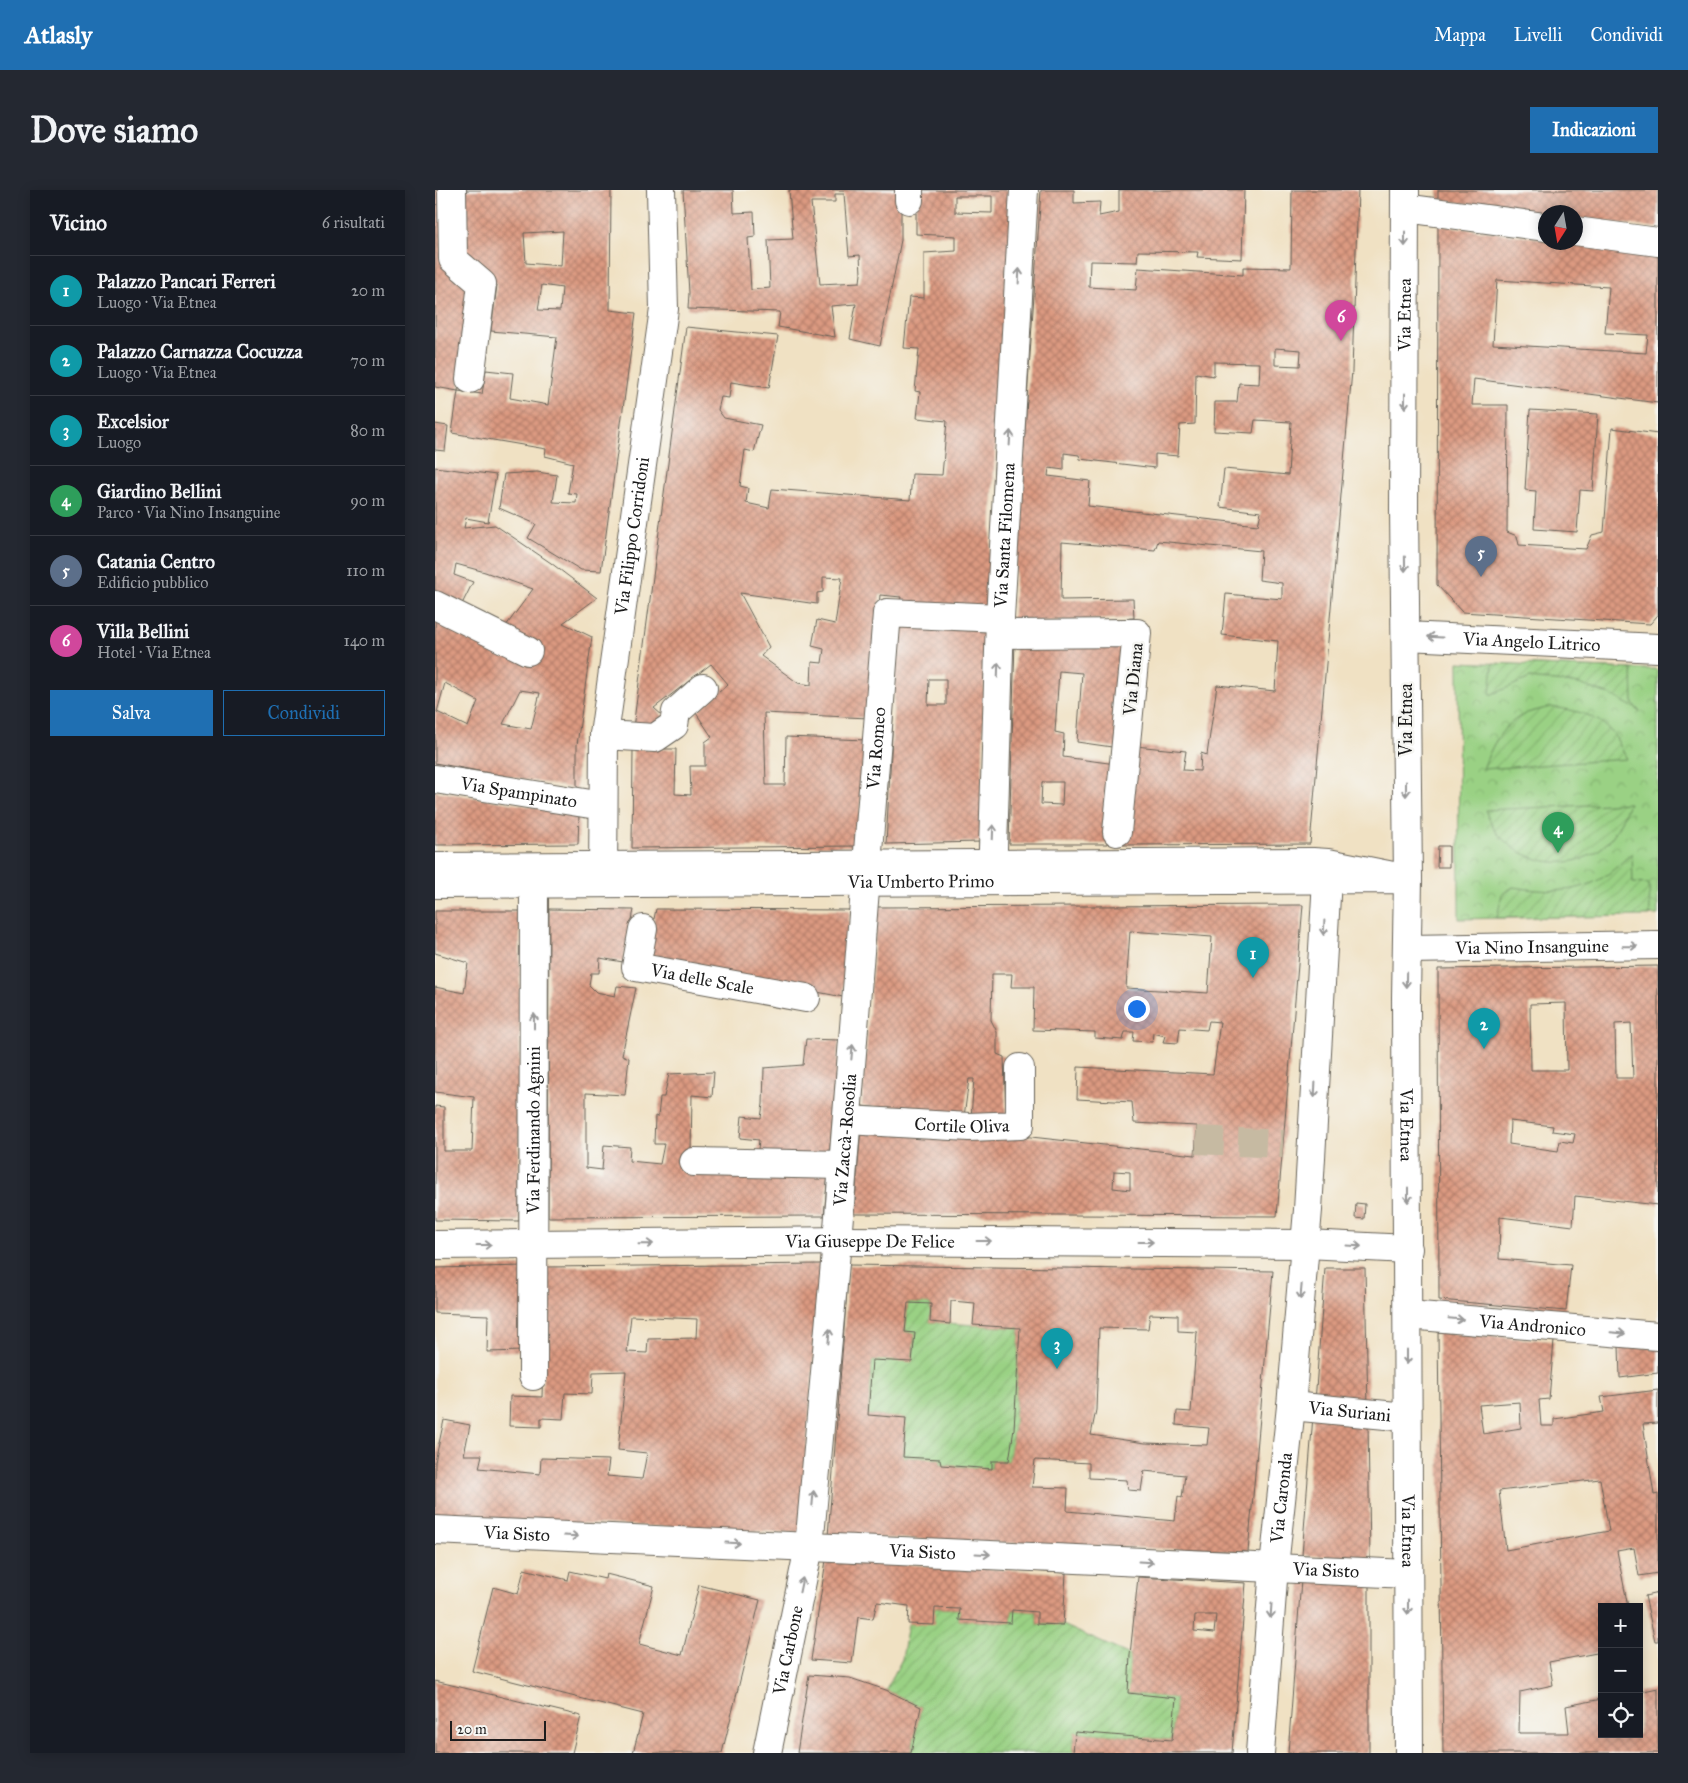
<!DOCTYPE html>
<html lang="it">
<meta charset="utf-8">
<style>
:root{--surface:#171b24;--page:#242831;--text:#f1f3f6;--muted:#9ea1a6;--line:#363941;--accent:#1f6fb2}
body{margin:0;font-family:"IM FELL Great Primer",serif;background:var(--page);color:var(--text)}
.controls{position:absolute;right:15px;bottom:15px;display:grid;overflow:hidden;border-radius:0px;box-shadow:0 2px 12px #0003}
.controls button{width:45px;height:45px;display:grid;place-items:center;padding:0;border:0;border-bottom:1px solid var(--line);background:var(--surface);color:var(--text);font:25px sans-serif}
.compass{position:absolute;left:1103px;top:15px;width:45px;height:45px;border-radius:50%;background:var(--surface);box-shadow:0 2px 12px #0003;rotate:191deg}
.scale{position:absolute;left:15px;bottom:12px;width:96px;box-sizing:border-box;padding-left:5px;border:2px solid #1c1c1c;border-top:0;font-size:14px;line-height:18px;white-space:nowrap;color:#1c1c1c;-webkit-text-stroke:4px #f6f6f2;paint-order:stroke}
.you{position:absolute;left:701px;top:818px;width:18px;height:18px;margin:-12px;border:4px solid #fff;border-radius:50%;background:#1a73e8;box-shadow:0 0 0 8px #1a73e833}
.badge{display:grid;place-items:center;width:32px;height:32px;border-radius:50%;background:var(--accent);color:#fff;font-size:16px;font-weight:700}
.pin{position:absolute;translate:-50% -41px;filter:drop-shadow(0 1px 2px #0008)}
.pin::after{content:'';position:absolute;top:26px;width:18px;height:15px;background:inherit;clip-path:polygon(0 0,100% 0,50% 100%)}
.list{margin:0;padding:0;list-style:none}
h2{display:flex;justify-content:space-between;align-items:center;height:65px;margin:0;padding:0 20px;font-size:21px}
h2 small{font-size:16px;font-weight:400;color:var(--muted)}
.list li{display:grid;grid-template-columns:32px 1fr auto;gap:15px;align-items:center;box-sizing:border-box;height:70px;padding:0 20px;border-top:1px solid var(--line)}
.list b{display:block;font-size:19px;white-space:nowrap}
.list p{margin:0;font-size:16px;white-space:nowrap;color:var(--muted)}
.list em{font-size:16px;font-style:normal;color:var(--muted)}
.actions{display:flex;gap:10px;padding:15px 20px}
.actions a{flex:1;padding:11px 0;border:1px solid var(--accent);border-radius:0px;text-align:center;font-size:18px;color:var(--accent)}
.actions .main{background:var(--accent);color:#fff}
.icon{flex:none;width:28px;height:28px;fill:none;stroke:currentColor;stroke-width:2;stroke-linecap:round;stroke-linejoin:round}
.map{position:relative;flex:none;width:1223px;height:1563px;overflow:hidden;border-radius:0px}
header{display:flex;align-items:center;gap:30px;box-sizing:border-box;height:70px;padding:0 25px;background:var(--accent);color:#fff}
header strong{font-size:24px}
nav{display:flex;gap:28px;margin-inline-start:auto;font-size:18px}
.intro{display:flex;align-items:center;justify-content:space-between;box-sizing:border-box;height:120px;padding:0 30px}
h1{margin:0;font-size:35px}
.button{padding:12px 22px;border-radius:0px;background:var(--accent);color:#fff;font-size:18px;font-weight:700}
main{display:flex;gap:30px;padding:0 30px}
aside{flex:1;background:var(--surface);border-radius:0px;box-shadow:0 2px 12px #0003}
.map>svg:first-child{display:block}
.park{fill:url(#park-crowns);stroke:#5b7650}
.garden{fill:url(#garden-furrows);stroke:#5b7650}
.building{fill:url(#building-cross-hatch);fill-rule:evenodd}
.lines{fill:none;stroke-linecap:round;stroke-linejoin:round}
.minor-tunnel{stroke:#c6baa2;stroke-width:28;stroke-dasharray:28 14;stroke-linecap:butt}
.minor-casing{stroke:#666156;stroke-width:30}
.major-casing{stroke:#666156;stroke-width:30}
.minor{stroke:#fff;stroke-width:28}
.major{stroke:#fff;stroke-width:28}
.oneway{stroke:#999}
.labels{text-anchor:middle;stroke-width:5;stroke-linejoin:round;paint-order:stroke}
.street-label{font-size:18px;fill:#1c1c1c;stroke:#f6f6f2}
</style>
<header>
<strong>Atlasly</strong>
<nav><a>Mappa</a><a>Livelli</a><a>Condividi</a></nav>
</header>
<div class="intro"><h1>Dove siamo</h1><a class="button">Indicazioni</a></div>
<main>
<aside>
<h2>Vicino<small>6 risultati</small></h2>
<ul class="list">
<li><span class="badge" style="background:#0f9aa8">1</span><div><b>Palazzo Pancari Ferreri</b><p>Luogo · Via Etnea</p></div><em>20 m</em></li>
<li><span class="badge" style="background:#0f9aa8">2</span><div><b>Palazzo Carnazza Cocuzza</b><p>Luogo · Via Etnea</p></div><em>70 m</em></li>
<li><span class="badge" style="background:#0f9aa8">3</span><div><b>Excelsior</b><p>Luogo</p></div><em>80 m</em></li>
<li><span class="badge" style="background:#2e9e5b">4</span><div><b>Giardino Bellini</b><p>Parco · Via Nino Insanguine</p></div><em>90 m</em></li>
<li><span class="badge" style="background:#5c6f8a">5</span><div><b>Catania Centro</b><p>Edificio pubblico</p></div><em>110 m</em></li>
<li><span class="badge" style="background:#d1479c">6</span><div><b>Villa Bellini</b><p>Hotel · Via Etnea</p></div><em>140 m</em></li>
</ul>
<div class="actions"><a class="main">Salva</a><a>Condividi</a></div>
</aside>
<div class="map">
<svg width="1223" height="1563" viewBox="0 0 1223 1563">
<defs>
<pattern id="park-crowns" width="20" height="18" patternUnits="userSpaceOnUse" patternTransform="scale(1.25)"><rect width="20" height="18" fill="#9ad184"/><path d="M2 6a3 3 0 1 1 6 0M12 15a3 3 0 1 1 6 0" fill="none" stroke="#84b371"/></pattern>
<pattern id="garden-furrows" width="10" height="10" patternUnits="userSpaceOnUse" patternTransform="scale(1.25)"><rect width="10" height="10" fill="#9ad184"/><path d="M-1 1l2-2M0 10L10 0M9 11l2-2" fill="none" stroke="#84b371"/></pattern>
<pattern id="building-cross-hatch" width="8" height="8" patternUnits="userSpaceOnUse" patternTransform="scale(1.25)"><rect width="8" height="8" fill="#dc9a81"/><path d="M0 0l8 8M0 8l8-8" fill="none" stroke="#b27d69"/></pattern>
</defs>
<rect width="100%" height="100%" fill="#f6f6f2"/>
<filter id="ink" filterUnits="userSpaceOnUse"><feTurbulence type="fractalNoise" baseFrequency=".02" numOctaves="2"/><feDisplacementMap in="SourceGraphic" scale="10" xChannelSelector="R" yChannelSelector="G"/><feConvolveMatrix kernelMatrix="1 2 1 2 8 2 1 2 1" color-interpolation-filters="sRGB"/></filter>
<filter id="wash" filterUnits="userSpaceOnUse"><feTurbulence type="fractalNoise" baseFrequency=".0096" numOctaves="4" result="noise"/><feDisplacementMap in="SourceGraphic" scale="20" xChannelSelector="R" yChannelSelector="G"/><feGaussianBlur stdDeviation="1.12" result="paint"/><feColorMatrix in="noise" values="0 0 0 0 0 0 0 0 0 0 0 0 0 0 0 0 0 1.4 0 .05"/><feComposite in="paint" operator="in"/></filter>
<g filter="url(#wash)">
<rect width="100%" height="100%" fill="#f0e1c3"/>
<path class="park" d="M1023 472 1197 479H1220L1223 482V725L1024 729Z"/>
<path class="garden" d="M1058 473 1197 479 1198 514 1205 521 1176 505 1144 494 1095 488 1055 505Z
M1115 517C1141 520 1166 525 1181 548 1185 555 1188 562 1192 569L1048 579C1057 555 1067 534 1092 523 1099 521 1108 519 1115 517Z
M1194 613C1188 627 1183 641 1172 653 1141 684 1090 675 1063 644 1057 638 1054 628 1050 620Z
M1197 663 1198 693 1214 694 1215 726 1062 728 1067 704 1078 697C1112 702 1144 705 1173 684 1182 677 1189 670 1197 663Z
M473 1113 496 1114 495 1132 585 1138 579 1239 574 1271H557L556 1279 506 1275 505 1269 468 1267 471 1229 433 1225 437 1170 477 1171 480 1143 470 1142Z
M500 1418 525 1419 524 1430 576 1433 577 1420 602 1422V1434L628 1435 695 1465 694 1503 741 1508 737 1550 640 1542 638 1563H476L486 1517 451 1500 467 1469 473 1434Z"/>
<g id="blocks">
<path class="building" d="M0 0H10L38 95 23 201 0 197Z
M23 0H176L175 120 201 123 166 381 146 380 93 348 101 334 64 318 69 284 102 282 122 285 118 312 141 313 142 304 133 303 138 273 110 266 111 259 17 243 23 201 47 204 51 180 78 183 75 208 113 215 122 147 56 141 62 95 34 67H26ZM128 41 126 76 91 73 89 43ZM107 95 127 98 125 121 103 120Z
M248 0H298L299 23 319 22 320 47 313 48 316 100 335 98 333 50 358 49 354 0H466V50L445 156 415 149 421 114 396 116 400 147 343 137 345 122 253 119 254 103ZM400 4H409L414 66 425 65 426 84 425 92 385 94 376 12H400Z
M481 0H579L559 279 553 420 465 413 466 407 445 405 433 528 329 523 331 595H350L351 547 431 550 422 656 197 658 198 559H241L240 604 256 605 255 576H270V552L277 547 261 523 293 494 276 474 219 518 229 527 213 540 198 538 251 137 343 146 334 198 296 192 294 208 286 207 283 220 289 228 326 235 319 262 310 260 305 296 313 298 311 313 334 318 337 299 475 310 477 284 507 285 512 231 482 228 485 202 480 201 484 159 469 158 474 107 489 108V63L521 61V46L481 44ZM520 6H557V23L520 22ZM388 387 407 388 400 434 382 430 377 456 389 459 387 473 377 472 376 495 363 493 326 466 334 457 305 403 382 414V403L388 402Z
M606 0H639V13L665 12 664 26 684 22V0H809L807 69 762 67 763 62 703 61 702 72 655 71 654 97 701 100 703 78 808 85V77L856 78 857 0H923L917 181 875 654 688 655 700 556 751 561 748 580 765 581 766 563 772 565 782 495 840 501 843 451 787 445 791 404 847 409V393L824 390 826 361 723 351 720 360 627 352 626 410 698 409 699 428 577 434ZM840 158 866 160 865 176 840 175ZM779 172 825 173 824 194 804 193 802 212H780L779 241 818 243 820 230 856 232 853 285 789 279 785 317 826 322 823 335 653 316 655 291 613 286 614 278 629 280V263L644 265 645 269 720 278V264L743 266 745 235 760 234 761 183 779 186Z
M1003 0H1223V38L1140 28V22H1110V24L1003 10Z
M1003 35 1110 49V52H1137L1223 64V213L1039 189 1037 215H1073L1072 342 1082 346 1084 355 1151 359 1157 345 1169 342 1177 238 1223 244V425L1215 434 1027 422 1002 395ZM1062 90 1174 97 1170 143 1213 145 1211 163 1058 154Z
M1095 220 1163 224 1158 301 1145 300 1142 342 1099 339 1101 301 1090 300Z
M0 234 13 236 10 261 0 260Z
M0 277 61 285 53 332 31 328 29 338 60 335 116 373 162 408 128 433 157 447 142 555V599L0 573V425L68 440 98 399 50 382 21 374 19 385 38 392 25 418 0 406ZM10 493 43 511 33 537 2 522ZM85 500 105 503 96 539 68 534Z
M463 435 551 437 546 652 451 654ZM494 489H511V515H493Z
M580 451 693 453 684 558 642 552 647 483 624 481 620 542 629 544 628 567 681 574 672 654H574ZM607 592H628L627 615 606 614Z
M0 601 144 624 143 654 0 655Z
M1003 656H1014V677H1002Z
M868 715 842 1026 419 1024 426 937 578 945 760 965 762 936 699 933 697 912 642 909 643 877 778 884 785 832 774 831 772 840 745 838 743 853 728 852 730 846 718 843 717 852 698 851 699 842H690L688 850 660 848V842L598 840 599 797H576L577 784H557L556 830 562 842V864L569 867 571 928 536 927 539 889H534L529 927 427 916 442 717ZM695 741 777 747 773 803 691 798ZM679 981 695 982V1000L678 998Z
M114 719 199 720 188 772 165 768 164 783H156L154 795 161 802 180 806 182 796 201 798 187 865 194 868 190 905 151 903V978L167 980 169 955 195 957 194 971 225 974 229 954H219L220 926 223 927 225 907H229L234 884 279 882 277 907 257 905 256 962 393 983 389 1026 113 1027Z
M221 719 415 720 408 807 211 769Z
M0 721H85L84 1031 0 1030V916L9 917V961H37L39 907 0 902V797L29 803 33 773 0 763Z
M1223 776V1015L1140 1006 1138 1036 1065 1027 1064 1069 1136 1075 1131 1121 1004 1110 1003 779ZM1131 813 1132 880H1096L1095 814ZM1196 833 1198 888H1181L1180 834ZM1075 931 1118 936 1117 941 1140 944 1138 953 1125 951 1123 961 1074 954Z
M371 849 404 850 394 969 322 968 324 950 305 948 307 926 326 928 328 914 329 878 368 875Z
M921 1013 930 1014 929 1029 920 1028Z
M386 1074 365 1343 0 1327V1272L9 1230 35 1235 29 1265H47L44 1278 105 1284 106 1268 174 1270 172 1286 207 1289 212 1263 183 1260 191 1181 158 1182 157 1204 130 1203 128 1229 106 1228V1237L74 1236 75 1206 107 1207 111 1077ZM196 1126 262 1129 261 1148 213 1149 212 1163 192 1162Z
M414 1075 838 1081 813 1362 393 1346ZM516 1111 540 1113 538 1135 585 1138 579 1239 574 1271H557V1279L506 1275 505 1269 468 1267 471 1228 433 1225 437 1170 477 1172 480 1143 470 1142 473 1113 496 1114 495 1132 515 1134ZM715 1124 743 1125V1141L762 1142 756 1222 742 1221 741 1235 774 1238 772 1255 710 1253 656 1245 661 1220 664 1138 713 1139ZM600 1270 654 1273V1288L692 1290 693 1300 706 1301 709 1281 750 1285 747 1308 743 1306 740 1331 632 1321 633 1298 597 1297Z
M90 1076 89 1161 52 1162 53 1125 0 1123V1078Z
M890 1078H930L933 1218 880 1212Z
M1003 1142 1119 1151 1114 1209 1104 1210 1106 1236H1119V1229L1169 1222 1166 1207 1223 1200V1233L1208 1234 1219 1305 1223 1304V1383L1204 1386 1199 1358 1182 1361 1193 1417H1167V1462L1114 1472 1118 1495 1085 1502 1084 1543H1134L1131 1516 1167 1509V1544H1204V1502L1223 1498V1563H1008ZM1085 1212 1086 1238 1048 1244 1044 1215ZM1165 1289 1174 1341 1071 1360 1064 1301Z
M1184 1156 1223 1158V1183L1185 1188Z
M878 1226 933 1233 935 1369 867 1365Z
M391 1370 631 1383 628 1435 602 1434V1422L577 1420 576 1433 524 1430 525 1419 500 1418 499 1435 473 1434 474 1416 442 1412 438 1429 423 1427 417 1473 376 1470Z
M89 1379 133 1390 135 1381 170 1389 171 1384 219 1396 204 1454 247 1465 264 1395 325 1410 287 1563H198L208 1524 37 1481 58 1397 83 1404Z
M703 1387 811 1393 797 1563H638L640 1542 737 1550 741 1508 693 1503 695 1465ZM760 1425H781L779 1443 759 1441Z
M866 1390 934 1392V1563H853Z
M1223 1403V1451H1220L1210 1406Z
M374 1485 415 1488 451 1500 486 1517 476 1563H362Z
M0 1491 146 1526 137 1563H0Z"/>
</g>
</g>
<g filter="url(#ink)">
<use href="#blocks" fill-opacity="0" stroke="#666156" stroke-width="1"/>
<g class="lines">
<path class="minor-tunnel" d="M761 950 848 954"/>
<g class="minor-casing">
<g id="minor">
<path d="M17 0 18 69 47 94 35 189"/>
<path d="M474 0V10"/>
<path d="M970 18 1110 37"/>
<path d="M1140 41 1223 52"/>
<path d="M0 415 93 461"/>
<path d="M565 444 702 443 682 642"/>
<path id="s1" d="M971 446 1223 458"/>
<path d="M169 545 220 548 239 535 241 522 268 498"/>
<path id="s2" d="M0 589 168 616"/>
<path id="s3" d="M0 677 878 672 893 673 973 689 969 320 970 0"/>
<path id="s4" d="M557 691 565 428 589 0"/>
<path id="s5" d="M168 693 169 545 229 119 226 0"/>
<path id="s6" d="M208 739 201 777 371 808"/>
<path id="s7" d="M972 759 1223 755"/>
<path id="s8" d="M412 930 534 937 585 935V878"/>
<path d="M259 972 408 975"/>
<path id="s9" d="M0 1055 412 1051 871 1054"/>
<path id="s10" d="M973 1125 1223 1146"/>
<path id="s11" d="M98 1186 99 694"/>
<path id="s12" d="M856 1216 972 1227"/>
<path id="s13" d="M0 1340 973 1384"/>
<path id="s14" d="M332 1563 374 1357 402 1051 452 423 565 428"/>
</g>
</g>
<g class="major-casing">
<g id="major">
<path id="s15" d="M0 694 973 689 971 807 974 1563"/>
<path d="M871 1054 973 1059"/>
<path id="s16" d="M825 1563 839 1377 856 1216 873 1020 892 689"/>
</g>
</g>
<use href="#minor" class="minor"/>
<use href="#major" class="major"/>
</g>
<defs><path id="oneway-shaft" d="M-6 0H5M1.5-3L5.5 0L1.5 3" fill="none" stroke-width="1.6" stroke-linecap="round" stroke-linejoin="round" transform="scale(1.25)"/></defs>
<g class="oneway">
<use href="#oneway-shaft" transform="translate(970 49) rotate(90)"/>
<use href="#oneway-shaft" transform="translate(584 86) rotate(-87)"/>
<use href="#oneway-shaft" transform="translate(970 211) rotate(90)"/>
<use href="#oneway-shaft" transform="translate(575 248) rotate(-87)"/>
<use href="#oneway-shaft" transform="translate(970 374) rotate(89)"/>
<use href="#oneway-shaft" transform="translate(1000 447) rotate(-177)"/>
<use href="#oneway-shaft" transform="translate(563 480) rotate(-88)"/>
<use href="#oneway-shaft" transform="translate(971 599) rotate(90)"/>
<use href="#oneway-shaft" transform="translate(558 642) rotate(-88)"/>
<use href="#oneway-shaft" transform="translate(889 738) rotate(93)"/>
<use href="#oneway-shaft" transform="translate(1195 756) rotate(-1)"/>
<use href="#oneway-shaft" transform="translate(971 790) rotate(91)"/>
<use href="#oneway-shaft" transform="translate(99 831) rotate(-90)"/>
<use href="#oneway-shaft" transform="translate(417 862) rotate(-85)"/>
<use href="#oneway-shaft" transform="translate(880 900) rotate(93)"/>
<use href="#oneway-shaft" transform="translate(973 1005) rotate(90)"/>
<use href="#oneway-shaft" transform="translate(549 1051)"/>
<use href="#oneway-shaft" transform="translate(711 1052)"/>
<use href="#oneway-shaft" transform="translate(211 1054) rotate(-1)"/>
<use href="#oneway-shaft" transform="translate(49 1055)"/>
<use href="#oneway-shaft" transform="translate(919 1056) rotate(3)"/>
<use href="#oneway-shaft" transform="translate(866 1102) rotate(95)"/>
<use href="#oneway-shaft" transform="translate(1021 1129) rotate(5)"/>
<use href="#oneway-shaft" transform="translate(1183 1143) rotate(5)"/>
<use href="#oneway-shaft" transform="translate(394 1146) rotate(-85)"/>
<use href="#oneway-shaft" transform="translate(972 1167) rotate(90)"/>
<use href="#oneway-shaft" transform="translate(378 1308) rotate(-85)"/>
<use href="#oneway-shaft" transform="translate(136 1346) rotate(3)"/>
<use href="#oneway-shaft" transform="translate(298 1353) rotate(3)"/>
<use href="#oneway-shaft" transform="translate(548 1364) rotate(3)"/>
<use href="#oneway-shaft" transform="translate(711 1372) rotate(3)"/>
<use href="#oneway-shaft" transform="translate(366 1395) rotate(-78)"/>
<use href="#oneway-shaft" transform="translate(973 1417) rotate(90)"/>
<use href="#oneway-shaft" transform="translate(836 1421) rotate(94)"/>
</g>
</g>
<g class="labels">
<g class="street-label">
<text dy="6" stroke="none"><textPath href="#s3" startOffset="1539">Via Etnea</textPath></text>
<text dy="6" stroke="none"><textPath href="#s4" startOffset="346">Via Santa Filomena</textPath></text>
<text dy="6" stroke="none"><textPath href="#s5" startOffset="349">Via Filippo Corridoni</textPath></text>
<text dy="6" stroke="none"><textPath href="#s1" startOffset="126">Via Angelo Litrico</textPath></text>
<text transform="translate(698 489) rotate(-84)" y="6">Via Diana</text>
<text transform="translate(971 530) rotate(-90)" y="6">Via Etnea</text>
<text dy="6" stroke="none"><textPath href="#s14" startOffset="1012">Via Romeo</textPath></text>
<text dy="6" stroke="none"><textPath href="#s2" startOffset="85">Via Spampinato</textPath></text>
<text dy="6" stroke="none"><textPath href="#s15" startOffset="486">Via Umberto Primo</textPath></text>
<text dy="6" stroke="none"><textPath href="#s7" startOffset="125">Via Nino Insanguine</textPath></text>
<text dy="6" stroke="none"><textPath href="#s6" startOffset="106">Via delle Scale</textPath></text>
<text dy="6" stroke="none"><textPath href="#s8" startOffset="115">Cortile Oliva</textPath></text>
<text dy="6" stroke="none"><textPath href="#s15" startOffset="1219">Via Etnea</textPath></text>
<text dy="6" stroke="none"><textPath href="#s11" startOffset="246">Via Ferdinando Agnini</textPath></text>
<text dy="6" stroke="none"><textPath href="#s14" startOffset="619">Via Zaccà-Rosolia</textPath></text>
<text dy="6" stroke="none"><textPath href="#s9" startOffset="435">Via Giuseppe De Felice</textPath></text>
<text dy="6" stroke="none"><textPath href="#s10" startOffset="125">Via Andronico</textPath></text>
<text dy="6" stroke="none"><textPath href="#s12" startOffset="59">Via Suriani</textPath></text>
<text dy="6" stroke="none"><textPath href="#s16" startOffset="256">Via Caronda</textPath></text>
<text dy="6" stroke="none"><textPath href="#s15" startOffset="1625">Via Etnea</textPath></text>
<text dy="6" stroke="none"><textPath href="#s13" startOffset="82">Via Sisto</textPath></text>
<text dy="6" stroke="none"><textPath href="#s13" startOffset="488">Via Sisto</textPath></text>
<text dy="6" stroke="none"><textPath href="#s13" startOffset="892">Via Sisto</textPath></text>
<text dy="6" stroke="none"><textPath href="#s14" startOffset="105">Via Carbone</textPath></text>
</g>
</g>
</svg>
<div class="controls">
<button>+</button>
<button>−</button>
<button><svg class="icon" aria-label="locate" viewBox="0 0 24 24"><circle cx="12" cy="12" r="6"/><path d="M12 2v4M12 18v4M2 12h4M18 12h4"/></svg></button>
</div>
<svg class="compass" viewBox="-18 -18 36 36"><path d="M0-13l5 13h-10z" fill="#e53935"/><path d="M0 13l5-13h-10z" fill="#9ea1a6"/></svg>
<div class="scale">20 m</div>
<div class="you"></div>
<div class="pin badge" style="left:818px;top:788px;background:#0f9aa8">1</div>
<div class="pin badge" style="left:1049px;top:859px;background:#0f9aa8">2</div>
<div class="pin badge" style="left:622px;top:1179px;background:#0f9aa8">3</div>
<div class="pin badge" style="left:1123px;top:663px;background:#2e9e5b">4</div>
<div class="pin badge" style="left:1046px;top:387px;background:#5c6f8a">5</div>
<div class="pin badge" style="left:906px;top:151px;background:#d1479c">6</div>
</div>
</main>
